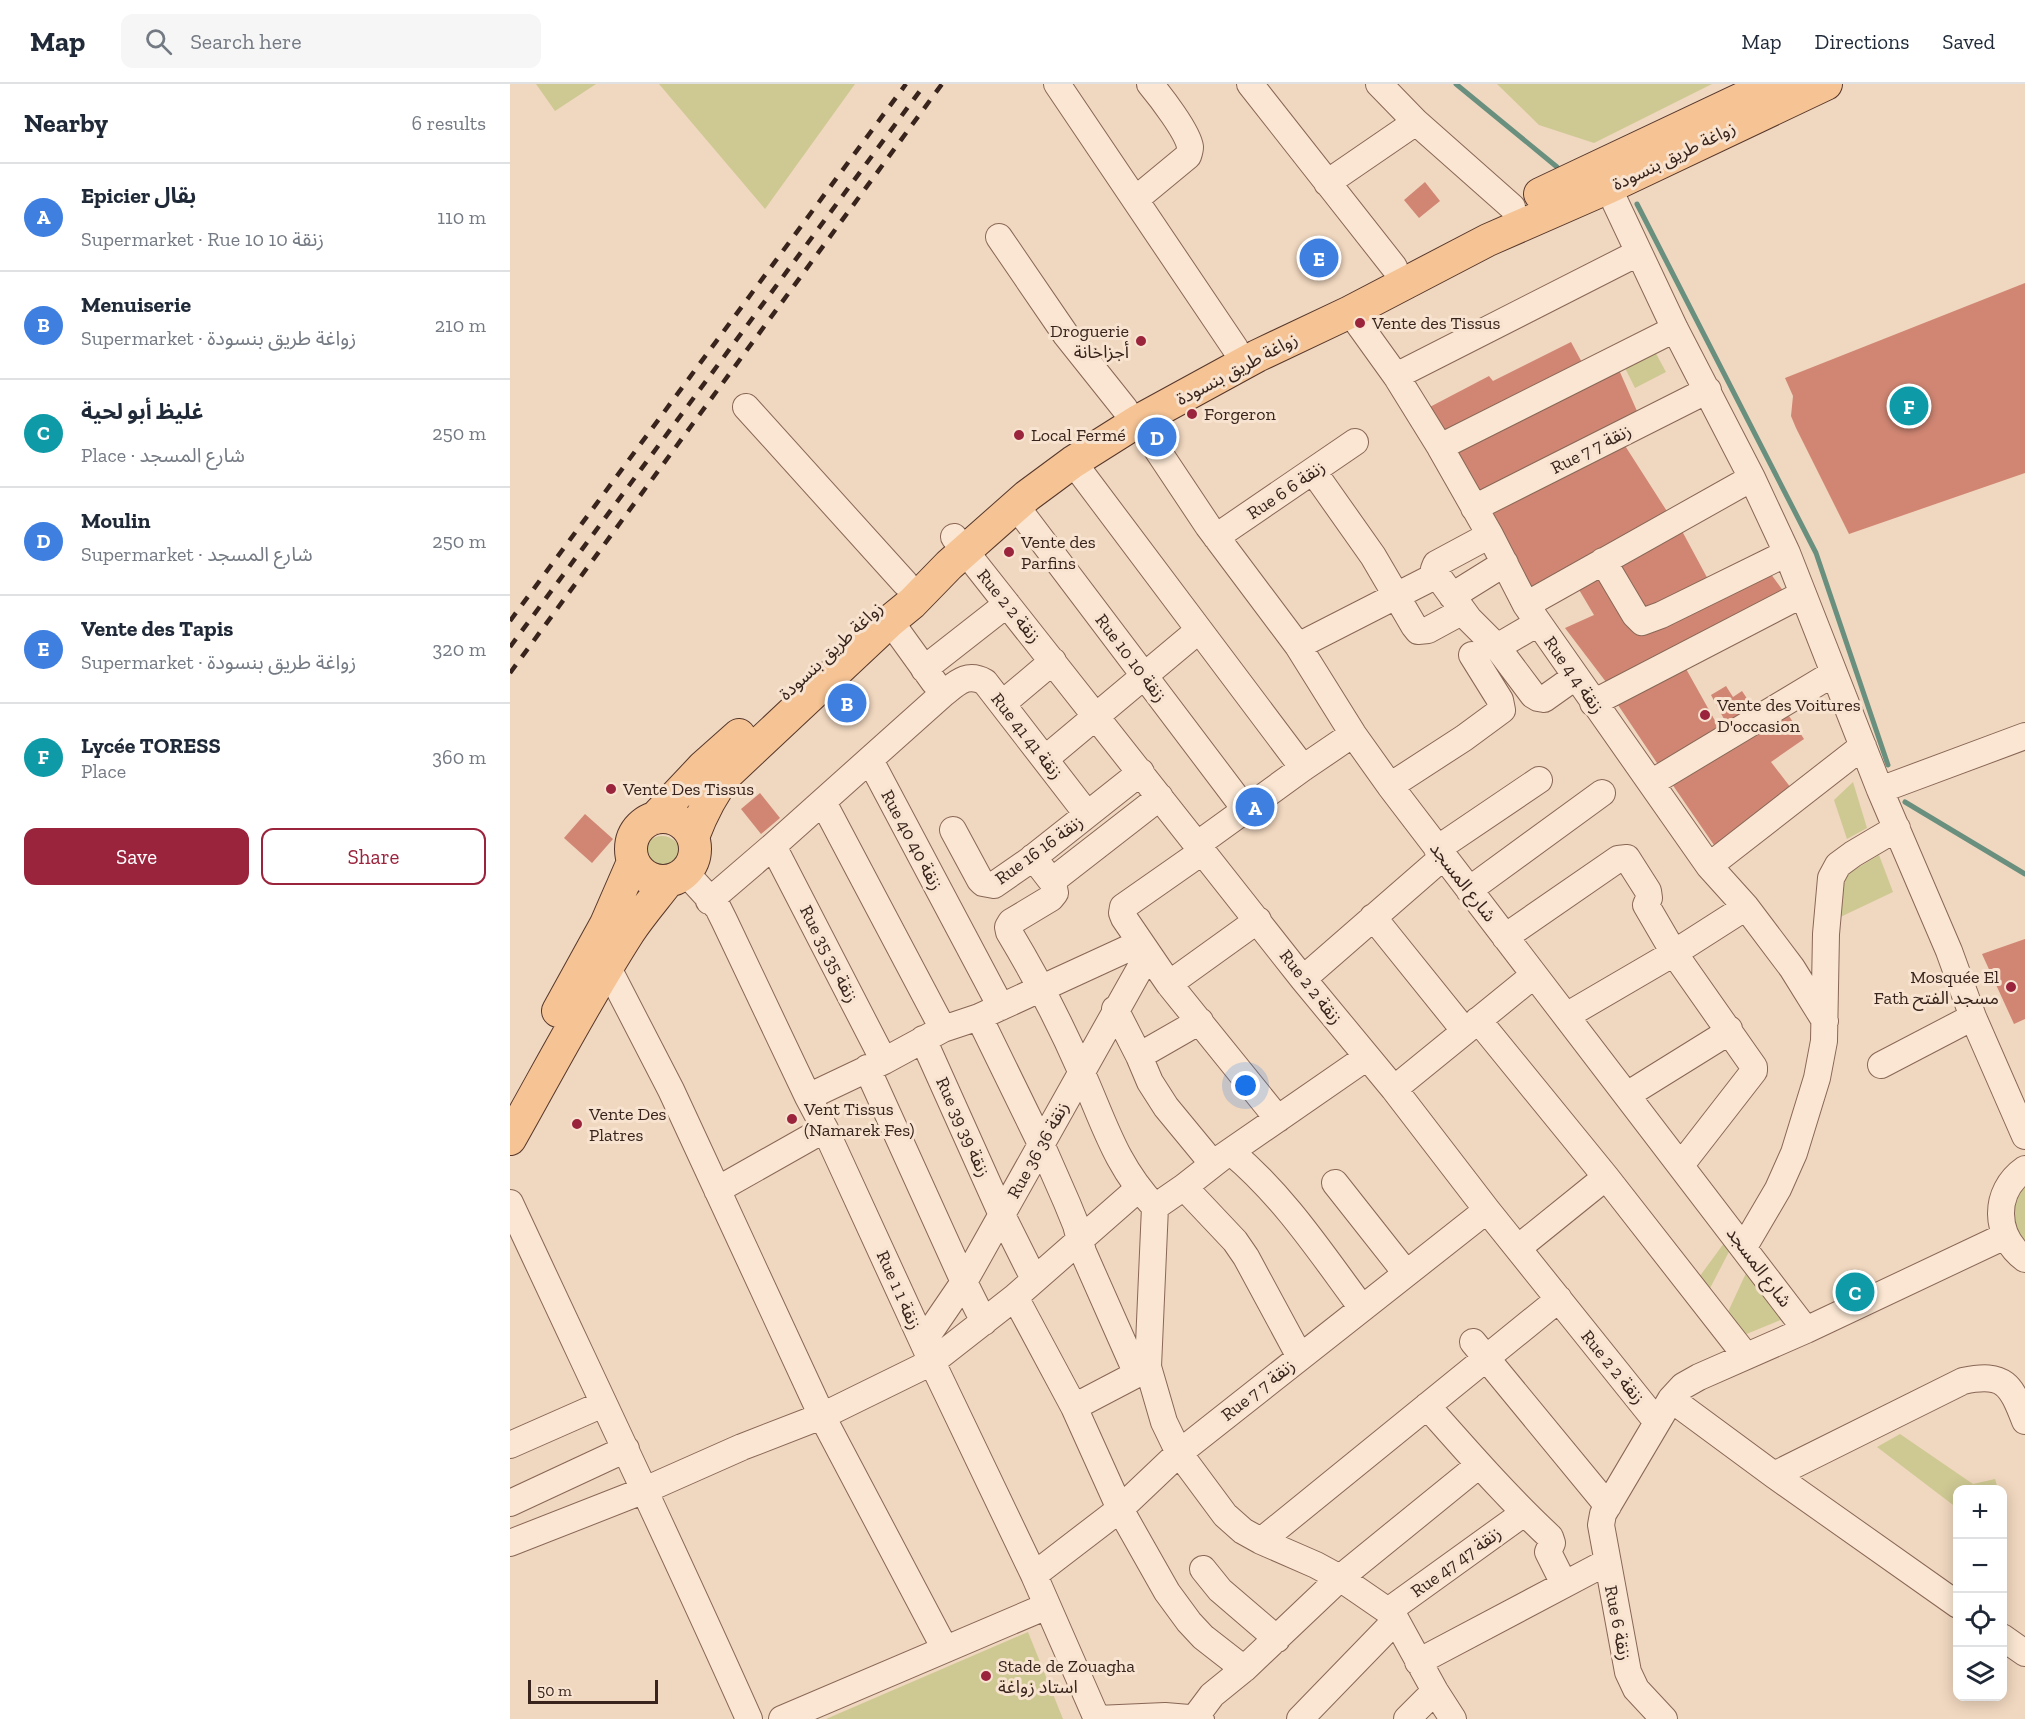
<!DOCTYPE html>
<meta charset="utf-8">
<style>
:root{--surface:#fff;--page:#f6f6f7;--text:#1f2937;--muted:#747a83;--line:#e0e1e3;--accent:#9b243d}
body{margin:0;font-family:"Zilla Slab","Noto Sans Arabic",serif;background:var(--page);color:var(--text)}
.controls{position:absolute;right:18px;bottom:18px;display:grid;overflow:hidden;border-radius:12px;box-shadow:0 3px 15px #0003}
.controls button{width:54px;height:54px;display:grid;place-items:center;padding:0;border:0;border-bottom:2px solid var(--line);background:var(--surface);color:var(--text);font:30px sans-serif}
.scale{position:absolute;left:18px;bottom:15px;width:130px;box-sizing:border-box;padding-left:6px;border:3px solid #38241c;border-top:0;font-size:16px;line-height:21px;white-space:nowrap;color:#38241c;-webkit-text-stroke:4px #f7e3cf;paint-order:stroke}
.you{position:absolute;left:736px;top:1002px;width:21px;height:21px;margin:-15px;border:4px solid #fff;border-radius:50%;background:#1a73e8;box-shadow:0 0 0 9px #1a73e833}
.badge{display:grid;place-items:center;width:39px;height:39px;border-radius:50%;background:var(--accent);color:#fff;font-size:20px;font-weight:700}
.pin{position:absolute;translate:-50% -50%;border:3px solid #fff;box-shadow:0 2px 6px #0006}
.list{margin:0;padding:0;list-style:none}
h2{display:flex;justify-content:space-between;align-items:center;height:78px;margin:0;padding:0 24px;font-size:26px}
h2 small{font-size:20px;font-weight:400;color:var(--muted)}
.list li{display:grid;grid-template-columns:39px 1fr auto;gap:18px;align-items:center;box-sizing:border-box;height:108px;padding:0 24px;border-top:2px solid var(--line)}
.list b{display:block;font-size:22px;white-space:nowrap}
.list p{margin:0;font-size:20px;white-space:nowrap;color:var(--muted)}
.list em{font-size:20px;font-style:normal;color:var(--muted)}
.actions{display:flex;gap:12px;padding:18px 24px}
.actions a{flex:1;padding:14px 0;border:2px solid var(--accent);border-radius:12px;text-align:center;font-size:21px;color:var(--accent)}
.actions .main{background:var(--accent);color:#fff}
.icon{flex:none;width:33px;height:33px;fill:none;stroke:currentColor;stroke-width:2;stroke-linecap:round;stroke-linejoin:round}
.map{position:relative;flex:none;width:1515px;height:1635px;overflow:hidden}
header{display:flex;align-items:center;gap:36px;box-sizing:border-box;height:84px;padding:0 30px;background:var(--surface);border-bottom:2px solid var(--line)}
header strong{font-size:28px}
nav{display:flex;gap:33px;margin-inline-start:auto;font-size:21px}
.search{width:420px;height:54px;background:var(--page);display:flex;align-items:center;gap:15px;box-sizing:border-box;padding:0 21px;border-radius:12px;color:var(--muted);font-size:22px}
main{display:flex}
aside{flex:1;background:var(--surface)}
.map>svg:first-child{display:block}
.green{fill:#cec993}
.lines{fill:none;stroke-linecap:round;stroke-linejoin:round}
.stream{stroke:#698f7e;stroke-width:5}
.building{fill:#d08673}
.minor-casing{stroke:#896757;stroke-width:28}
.major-casing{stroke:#56372b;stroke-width:34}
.minor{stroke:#fae6d2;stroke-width:26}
.major{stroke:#f5c394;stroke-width:32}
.rail{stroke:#38241c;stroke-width:4.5;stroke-dasharray:10 10;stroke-linecap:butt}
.poi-dot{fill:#9b243d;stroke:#f7e3cf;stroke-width:2}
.labels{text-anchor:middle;stroke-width:6;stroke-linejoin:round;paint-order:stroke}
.street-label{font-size:18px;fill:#38241c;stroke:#f7e3cf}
.poi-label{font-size:18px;fill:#38241c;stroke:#f7e3cf;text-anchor:start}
</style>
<header>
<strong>Map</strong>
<div class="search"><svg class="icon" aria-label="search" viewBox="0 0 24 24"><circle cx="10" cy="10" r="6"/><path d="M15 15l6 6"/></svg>Search here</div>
<nav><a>Map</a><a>Directions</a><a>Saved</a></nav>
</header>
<main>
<aside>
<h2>Nearby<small>6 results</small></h2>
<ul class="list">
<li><span class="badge" style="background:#3f7fe0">A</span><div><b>Epicier بقال</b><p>Supermarket · Rue 10 زنقة 10</p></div><em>110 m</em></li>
<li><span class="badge" style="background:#3f7fe0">B</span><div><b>Menuiserie</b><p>Supermarket · زواغة طريق بنسودة</p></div><em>210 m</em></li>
<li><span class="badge" style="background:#0f9aa8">C</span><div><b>غليظ أبو لحية</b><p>Place · شارع المسجد</p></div><em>250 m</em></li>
<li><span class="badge" style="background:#3f7fe0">D</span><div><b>Moulin</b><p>Supermarket · شارع المسجد</p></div><em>250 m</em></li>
<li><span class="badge" style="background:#3f7fe0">E</span><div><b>Vente des Tapis</b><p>Supermarket · زواغة طريق بنسودة</p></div><em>320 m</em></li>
<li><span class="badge" style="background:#0f9aa8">F</span><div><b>Lycée TORESS</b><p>Place</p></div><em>360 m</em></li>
</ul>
<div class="actions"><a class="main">Save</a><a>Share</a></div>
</aside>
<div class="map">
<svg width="1515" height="1635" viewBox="0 0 1515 1635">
<rect width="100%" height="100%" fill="#f0d7bf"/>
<path class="green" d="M26 0H86L45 27Z
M149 0H345L255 125Z
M987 0H1202L1084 59 1029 41Z
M1143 264 1156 288 1125 304 1113 280Z
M1343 698 1357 744 1337 755 1324 716Z
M133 771a19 19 0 1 1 38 0a19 19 0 1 1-38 0Z
M1369 771 1383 808 1324 836 1326 797Z
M1515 1103V1163C1511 1158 1507 1153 1504 1147 1497 1134 1504 1112 1515 1103Z
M1217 1155 1223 1160 1197 1210 1187 1196Z
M1237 1187 1273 1235 1234 1251 1217 1230Z
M1390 1350 1463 1400 1485 1395 1488 1405 1448 1406 1447 1424 1367 1363Z
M518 1548 553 1635H316Z"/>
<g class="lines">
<path class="stream" d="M946 0 1047 83
M1127 120 1306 469 1378 681
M1395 718 1515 790"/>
</g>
<path class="building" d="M915 98 930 117 909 134 894 116Z
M1515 199V389L1339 450 1286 344 1281 332 1283 312 1275 294Z
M1061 258 1075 284 933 357 916 325 979 292 983 297Z
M1106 279 1130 334 964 415 937 362Z
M1112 357 1160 432 1021 505 979 422Z
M1172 447 1200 499 1135 533 1105 482Z
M1255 482 1274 508 1096 598 1055 544 1084 531 1068 504 1097 489 1128 546Z
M1175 583 1213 651 1153 688 1104 615Z
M1216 602 1223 613 1232 607 1248 631 1220 646 1201 611Z
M1279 632 1294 655 1261 678 1281 704 1204 761 1162 700Z
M250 709 270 734 251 750 231 725Z
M75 730 103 755 82 779 54 754Z
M1515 855V935L1504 940 1472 870Z"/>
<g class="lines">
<g class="minor-casing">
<path id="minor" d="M547 0 725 264
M740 0 884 183
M869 0 906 38 1002 123
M1090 86 1165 245 1242 394 1277 469 1370 706 1439 867 1463 933 1515 1052
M817 99 906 38
M626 115 678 72C679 69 680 66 680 63 678 48 650 12 640 0
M489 153 556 251 615 325
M840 228 886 292 930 363 980 451 1016 521 1199 782 1236 823 1282 884 1315 937
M886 292 1128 169
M236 323 395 499
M628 337 698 442 788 562 843 650 880 702 1296 1246
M930 363 1165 245
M563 378 793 684
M803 387 863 472 904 542 908 547 918 546 953 527
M506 422 735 725
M964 424 1198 306
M444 453 793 895 884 1005 977 1126 1147 1338
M706 453 845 358
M1093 477 1125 531 1132 538 1151 531 1277 469
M927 491 959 535 987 563 1023 611 1028 614 1034 615 1065 593
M942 512 995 479
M1016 521 1242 394
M380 537 424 598
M788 562 927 491 924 485 926 480 980 451
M987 563 1028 539
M414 585 497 520
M1083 619 1293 510
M492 620 543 577
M535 675 689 546
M360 676 491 923
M1141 699 1324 589
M880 702 954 654 992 626 990 616 962 571
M1370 706 1515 652
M313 718 433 945
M443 746 470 796 473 799 484 801 520 776 631 688
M688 760 793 684 843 650
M263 762 374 977
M927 765 1029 696
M693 767 613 823 612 829 614 834 659 900 748 836
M523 773 543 799 545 809 541 814 501 838 498 843 499 848C526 893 550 939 571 987 594 1038 605 1081 645 1123L638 1283
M1199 782 1353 662
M175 788 208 824 214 836 298 1013 315 1045 422 1278 524 1491 587 1635
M542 797 650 713
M959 806 1092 709
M199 817 263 762 433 610C447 599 457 588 475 598L577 730
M863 833 954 946
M995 853 1108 775 1117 774 1138 807 1139 814 1136 821 1164 869 1244 983V987L1171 1081
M98 884 161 1006 312 1332 435 1565
M793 895 933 773
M659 900 768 1035
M605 925 629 972 640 998 656 1023 703 1080
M1056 932 1164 869 1236 823
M469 933 532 1062 557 1119 566 1141 573 1168 627 1290 638 1283 654 1338 669 1369 715 1431 733 1447 751 1457 806 1481 830 1494 878 1527 886 1536 925 1607 943 1635
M968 936 1096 1093 1236 1272
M413 955 492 1131 524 1195
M629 972 690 937
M1371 981 1463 933
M357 984 454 1198 474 1238
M884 1005 1024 891
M1117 1011 1212 952 1219 945
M298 1013 374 977 433 945 469 933 630 859
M721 1068C774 1112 811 1169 852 1224
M1515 1085C1482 1108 1484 1152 1515 1175
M825 1099 896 1189
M674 1103 725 1157 736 1173 790 1273
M207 1106 315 1045
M0 1119C80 1291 162 1462 239 1635
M645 1123 674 1103 711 1074 857 973
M1234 1163 1268 1105 1284 1069 1307 994 1314 957 1316 850 1321 794 1328 781 1343 770 1387 744
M1008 1164 1096 1093
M505 1213 564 1323 610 1425 657 1508 679 1538 693 1553 734 1585
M413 1258 454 1198 638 870
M963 1258 1098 1422
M1161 1315 1264 1391 1448 1521
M917 1322C957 1367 996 1412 1040 1453L1042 1459 1038 1468 1054 1500
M564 1323 627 1290
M0 1361 93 1320
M1264 1391 1453 1297C1495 1288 1501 1301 1515 1337
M0 1419 116 1365
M751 1457 1049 1215
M0 1459 135 1406 232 1363 312 1332 422 1278 505 1213 628 1105
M693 1485 710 1506 767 1555
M524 1491 610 1425 669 1369 977 1126
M878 1527 1014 1429
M1492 1553 1515 1569
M908 1578 1097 1478
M272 1635 537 1522
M587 1635 655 1632 691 1635
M684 1635 702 1611 734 1585 830 1494 969 1381
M790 1635 886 1536
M897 1635 925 1607
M1154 1635 1126 1605 1118 1588 1091 1441 1093 1430 1161 1315 1173 1302 1189 1293 1296 1246 1495 1152"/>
</g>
<g class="major-casing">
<path id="major" d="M1030 110 1263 0
M121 765a32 32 0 1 1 64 0a32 32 0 1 1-64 0Z
M145 734 193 683 229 651
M183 753C192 729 202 709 218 689L380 537 402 519 439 481 517 412 563 378 628 337 747 272 840 228 978 156 1099 103 1316 0
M48 927 96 840 123 778
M0 1055C39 986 76 915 119 848 131 830 145 814 158 797"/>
</g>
<use href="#minor" class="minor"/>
<use href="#major" class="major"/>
<path class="rail" d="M0 537 396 0
M0 563 415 0
M0 589 432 0"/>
</g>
<g class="poi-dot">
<circle cx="850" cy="239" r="6"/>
<circle cx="631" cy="257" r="6"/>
<circle cx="682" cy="330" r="6"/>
<circle cx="509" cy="351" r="6"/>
<circle cx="499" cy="468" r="6"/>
<circle cx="1195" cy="631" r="6"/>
<circle cx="101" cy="705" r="6"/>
<circle cx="1501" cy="903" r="6"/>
<circle cx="282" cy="1035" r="6"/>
<circle cx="67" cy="1040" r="6"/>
<circle cx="476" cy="1592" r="6"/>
</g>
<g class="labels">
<g class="street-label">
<text transform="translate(1164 72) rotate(-26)" y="6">زواغة طريق بنسودة</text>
<text transform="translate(727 285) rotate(-28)" y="6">زواغة طريق بنسودة</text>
<text transform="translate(1081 365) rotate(-27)" y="6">Rue 7 زنقة 7</text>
<text transform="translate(776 406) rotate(-34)" y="6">Rue 6 زنقة 6</text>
<text transform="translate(499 522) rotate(51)" y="6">Rue 2 زنقة 2</text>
<text transform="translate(321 567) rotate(-43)" y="6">زواغة طريق بنسودة</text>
<text transform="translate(621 574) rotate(53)" y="6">Rue 10 زنقة 10</text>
<text transform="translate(1064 591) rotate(55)" y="6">Rue 4 زنقة 4</text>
<text transform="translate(517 652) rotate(52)" y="6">Rue 41 زنقة 41</text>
<text transform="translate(402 756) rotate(62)" y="6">Rue 40 زنقة 40</text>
<text transform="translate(529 766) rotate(-36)" y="6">Rue 16 زنقة 16</text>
<text transform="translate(953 798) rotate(52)" y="6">شارع المسجد</text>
<text transform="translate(319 870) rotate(63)" y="6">Rue 35 زنقة 35</text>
<text transform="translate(801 903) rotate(52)" y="6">Rue 2 زنقة 2</text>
<text transform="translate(453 1043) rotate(66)" y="6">Rue 39 زنقة 39</text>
<text transform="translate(528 1066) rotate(-61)" y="6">Rue 36 زنقة 36</text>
<text transform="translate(1249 1183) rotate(53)" y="6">شارع المسجد</text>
<text transform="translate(389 1206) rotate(66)" y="6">Rue 1 زنقة 1</text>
<text transform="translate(1103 1283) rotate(51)" y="6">Rue 2 زنقة 2</text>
<text transform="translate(748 1306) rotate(-38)" y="6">Rue 7 زنقة 7</text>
<text transform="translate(946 1478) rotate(-36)" y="6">Rue 47 زنقة 47</text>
<text transform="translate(1108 1539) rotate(79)" y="6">Rue 6 زنقة</text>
</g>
<g class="poi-label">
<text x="862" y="245">Vente des Tissus</text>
<text x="619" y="253" text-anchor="end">Droguerie<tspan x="619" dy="21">أجزاخانة</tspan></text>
<text x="694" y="336">Forgeron</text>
<text x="521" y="357">Local Fermé</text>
<text x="511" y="464">Vente des<tspan x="511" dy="21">Parfins</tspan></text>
<text x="1207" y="627">Vente des Voitures<tspan x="1207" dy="21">D'occasion</tspan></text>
<text x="113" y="711">Vente Des Tissus</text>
<text x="1489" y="899" text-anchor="end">Mosquée El<tspan x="1489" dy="21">Fath مسجد الفتح</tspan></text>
<text x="294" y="1031">Vent Tissus<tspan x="294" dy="21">(Namarek Fes)</tspan></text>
<text x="79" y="1036">Vente Des<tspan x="79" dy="21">Platres</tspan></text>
<text x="488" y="1588">Stade de Zouagha<tspan x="488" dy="21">استاد زواغة</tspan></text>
</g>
</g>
</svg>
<div class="controls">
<button>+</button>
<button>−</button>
<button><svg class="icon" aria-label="locate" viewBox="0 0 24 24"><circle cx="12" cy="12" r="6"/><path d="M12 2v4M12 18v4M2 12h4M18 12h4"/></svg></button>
<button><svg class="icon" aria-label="layers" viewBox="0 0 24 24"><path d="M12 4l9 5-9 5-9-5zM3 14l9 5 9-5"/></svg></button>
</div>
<div class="scale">50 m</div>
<div class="you"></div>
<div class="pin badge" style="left:745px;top:723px;background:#3f7fe0">A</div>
<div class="pin badge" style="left:337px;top:619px;background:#3f7fe0">B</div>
<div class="pin badge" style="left:1345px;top:1208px;background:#0f9aa8">C</div>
<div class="pin badge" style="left:647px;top:353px;background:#3f7fe0">D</div>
<div class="pin badge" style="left:809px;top:174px;background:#3f7fe0">E</div>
<div class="pin badge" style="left:1399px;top:322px;background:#0f9aa8">F</div>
</div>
</main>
